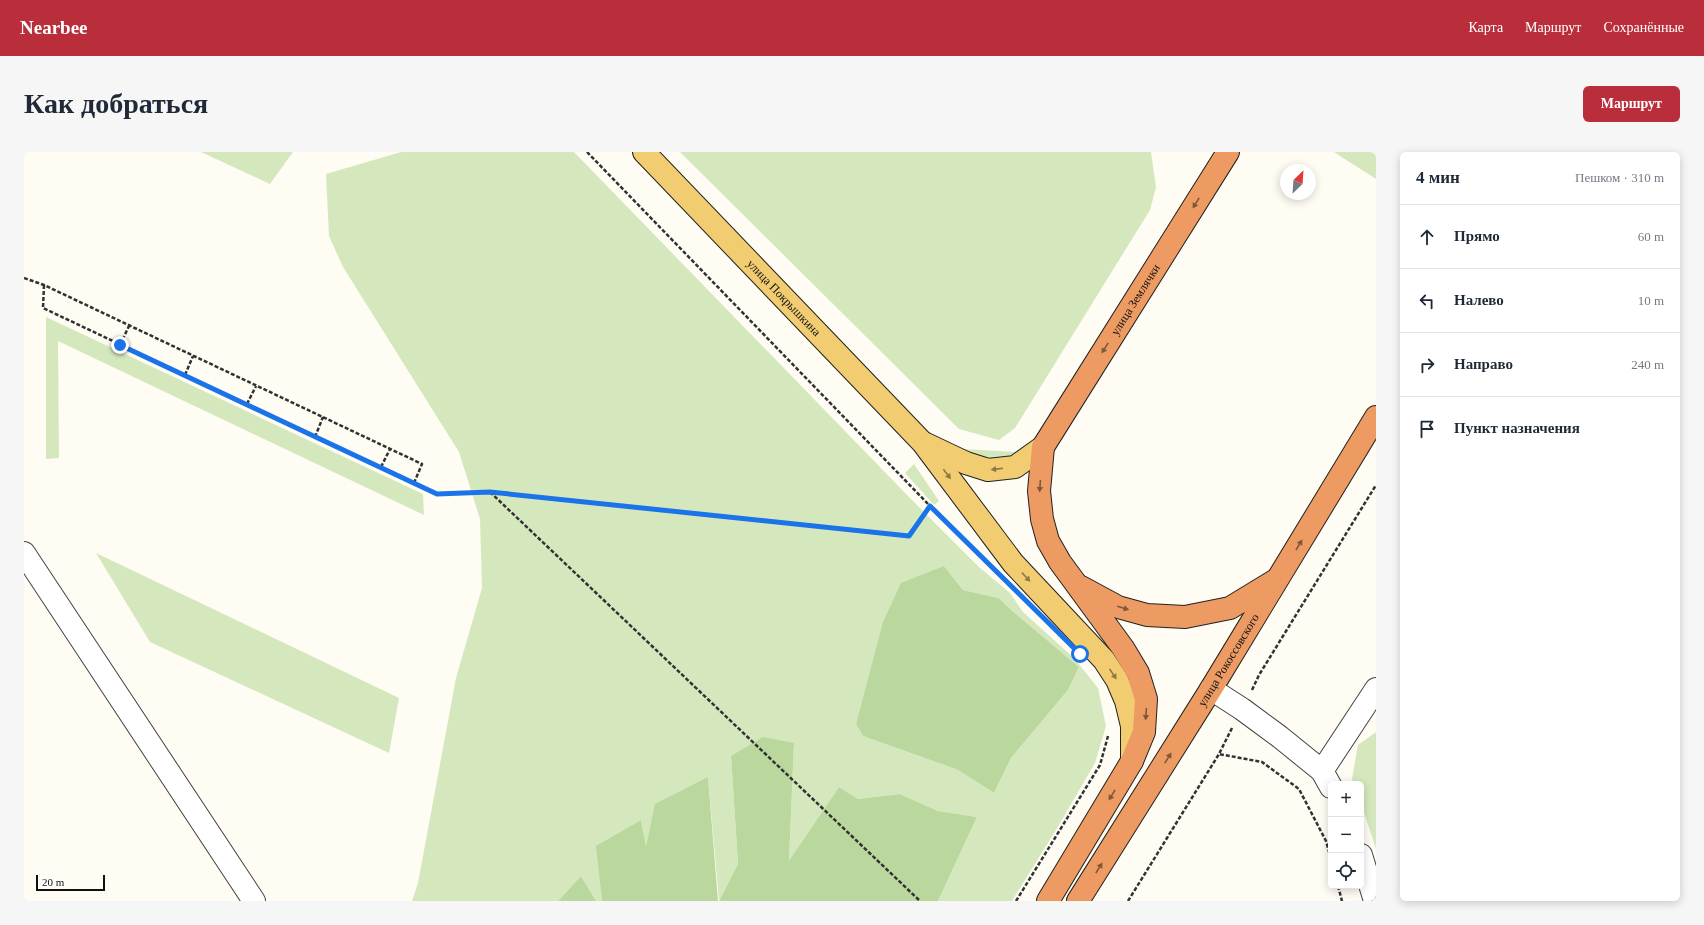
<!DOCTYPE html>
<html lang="ru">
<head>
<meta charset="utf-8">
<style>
  body { margin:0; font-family:"Times New Roman",serif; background:#f6f6f7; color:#1f2937 }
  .controls { position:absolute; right:12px; bottom:12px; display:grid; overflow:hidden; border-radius:6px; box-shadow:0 2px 10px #0003 }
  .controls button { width:36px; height:36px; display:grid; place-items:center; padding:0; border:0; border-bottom:1px solid #e0e1e3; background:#fff; color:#1f2937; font:20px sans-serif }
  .compass { position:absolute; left:1256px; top:12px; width:36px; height:36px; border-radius:50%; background:#fff; box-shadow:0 2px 10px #0003; rotate:25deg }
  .scale { position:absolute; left:12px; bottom:10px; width:69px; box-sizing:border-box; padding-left:4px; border:2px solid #101010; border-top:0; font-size:11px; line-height:14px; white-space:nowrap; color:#101010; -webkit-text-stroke:3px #fff; paint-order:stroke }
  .stop { position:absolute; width:12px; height:12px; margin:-9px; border:3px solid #1a73e8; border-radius:50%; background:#fff }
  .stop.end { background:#1a73e8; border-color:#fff; box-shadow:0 1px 4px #0008 }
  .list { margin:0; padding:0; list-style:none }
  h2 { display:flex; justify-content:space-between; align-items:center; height:52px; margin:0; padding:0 16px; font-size:17px }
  h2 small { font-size:13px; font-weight:400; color:#747a83 }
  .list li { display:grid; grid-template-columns:26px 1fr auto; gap:12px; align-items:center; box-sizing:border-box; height:64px; padding:0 16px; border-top:1px solid #e0e1e3 }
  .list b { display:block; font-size:15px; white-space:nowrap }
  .list em { font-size:13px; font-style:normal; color:#747a83 }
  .icon { flex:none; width:22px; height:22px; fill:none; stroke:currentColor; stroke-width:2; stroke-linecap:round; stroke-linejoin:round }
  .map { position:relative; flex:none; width:1352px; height:749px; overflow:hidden; border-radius:6px }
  header { display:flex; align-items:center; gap:24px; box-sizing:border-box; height:56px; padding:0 20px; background:#ba2e3b; color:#fff }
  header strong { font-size:19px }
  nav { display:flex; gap:22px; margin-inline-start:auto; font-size:14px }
  .intro { display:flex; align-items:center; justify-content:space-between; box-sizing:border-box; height:96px; padding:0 24px }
  h1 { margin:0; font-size:28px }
  .button { padding:10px 18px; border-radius:6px; background:#ba2e3b; color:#fff; font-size:14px; font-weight:700 }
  main { display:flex; gap:24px; padding:0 24px }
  aside { flex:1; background:#fff; border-radius:6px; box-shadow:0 2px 10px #0003 }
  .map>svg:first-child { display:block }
  .green { fill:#d5e8bd; fill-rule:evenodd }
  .forest { fill:#bad89d }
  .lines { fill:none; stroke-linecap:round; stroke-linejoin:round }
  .minor-casing { stroke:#434343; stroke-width:24 }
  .major-casing { stroke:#212121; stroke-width:24 }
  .highway-casing { stroke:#212121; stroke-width:24 }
  .path { stroke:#323232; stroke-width:2.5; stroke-dasharray:4 2; stroke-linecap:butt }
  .minor { stroke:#fff; stroke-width:22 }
  .major { stroke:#f1cc70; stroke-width:22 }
  .highway { stroke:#ed9b62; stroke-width:22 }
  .oneway { fill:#7e5639 }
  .oneway2 { fill:#8c7745 }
  .route { stroke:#1a73e8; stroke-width:5 }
  .labels { text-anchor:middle; stroke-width:4; stroke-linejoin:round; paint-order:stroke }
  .street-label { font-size:12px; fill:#101010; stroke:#fff }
</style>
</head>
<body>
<header>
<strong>Nearbee</strong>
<nav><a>Карта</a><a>Маршрут</a><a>Сохранённые</a></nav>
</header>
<div class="intro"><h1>Как добраться</h1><a class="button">Маршрут</a></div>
<main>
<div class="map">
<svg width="1352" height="749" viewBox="0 0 1352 749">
  <rect width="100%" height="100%" fill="#fefcf3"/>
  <!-- green -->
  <path class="green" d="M177 0H269L246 32Z
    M377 0H550L885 345 955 415 986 441 999 460 1050 506 1074 536 1082 574 1071 611 1032 678 988 749H914L953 665 914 659 876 642 834 647 815 635 765 710 770 591 707 604 714 712 695 749 684 625 622 697 617 668 573 694 578 749H572L557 724 534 749H388L394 731 432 526 458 436 456 367 435 300 319 115 305 84 302 22ZM920 414 939 438 975 446 986 457 1055 515 1044 538 987 606 970 641 934 618 839 584 832 572 842 536Z
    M656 0H1127L1132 35 1126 58 991 276 975 288 935 277Z
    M1310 0H1352V27Z
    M22 165 399 342 400 363 34 189 35 306 22 307Z
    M939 297 992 300 988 306 958 307Z
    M890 312 915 349 910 353 881 321Z
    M72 401 375 546 365 601 126 490Z
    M1352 580V697L1337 651V632H1330L1328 627 1334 593Z"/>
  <!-- forest -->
  <path class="forest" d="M920 414 939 438 975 446 986 457 1055 515 1044 538 987 606 970 641 934 618 839 584 832 572 859 470 877 431Z
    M739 585 770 591 765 709 815 635 834 647 876 642 914 659 953 665 914 749H695L714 712 707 604Z
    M684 625 694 749H578L572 694 617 668 622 695 631 652Z
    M557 724 572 749H534Z"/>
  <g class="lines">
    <!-- minor casing -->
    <g class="minor-casing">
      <path id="minor" d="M0 401 230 749
        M1187 537 1218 557 1256 585 1298 619 1307 635
        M1298 619 1352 537
        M1337 703 1351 749"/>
    </g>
    <!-- major casing -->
    <g class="major-casing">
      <g id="major">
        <path id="s1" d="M620 0 899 291 989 411 1080 508 1093 528 1102 549 1108 574V609"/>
        <path d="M902 292 942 311 964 318 991 315 1019 295"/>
      </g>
    </g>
    <!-- highway casing -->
    <g class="highway-casing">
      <g id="highway">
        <path d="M1057 435 1094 455 1123 463 1161 465 1206 456 1252 428"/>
        <path id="s2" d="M1024 749 1108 609 1120 580 1122 547 1114 521 1099 496 1036 410 1024 389 1018 367 1015 339 1019 295 1204 0"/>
        <path id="s3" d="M1054 749 1187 537 1352 265"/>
      </g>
    </g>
    <!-- path -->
    <path class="path" d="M563 0 906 354 944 391
      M0 126 20 133 398 312 390 331
      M20 133 19 156 413 342 466 340 885 384 906 354
      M96 193 105 174
      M161 223 169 204
      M223 252 232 234
      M291 285 299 265
      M357 315 366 297
      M466 340 896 749
      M1228 538 1235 523 1352 333
      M1208 576 1195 602 1238 610 1275 637 1302 689 1307 707
      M1314 734 1318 749
      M992 749 1076 613 1084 584
      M1104 749 1195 602"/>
    <!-- minor -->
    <use href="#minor" class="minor"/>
    <!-- major -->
    <use href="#major" class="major"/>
    <!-- highway -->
    <use href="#highway" class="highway"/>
  </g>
  <!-- one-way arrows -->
  <defs><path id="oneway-solid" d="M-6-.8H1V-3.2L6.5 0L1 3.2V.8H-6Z"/></defs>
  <g class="oneway">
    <use href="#oneway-solid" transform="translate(1172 51) rotate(122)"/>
    <use href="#oneway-solid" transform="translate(1081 196) rotate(122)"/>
    <use href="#oneway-solid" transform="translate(1016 334) rotate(94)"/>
    <use href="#oneway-solid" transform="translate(1275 393) rotate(-59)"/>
    <use href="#oneway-solid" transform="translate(1099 456) rotate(17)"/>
    <use href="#oneway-solid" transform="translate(1122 562) rotate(94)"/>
    <use href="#oneway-solid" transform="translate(1144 606) rotate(-58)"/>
    <use href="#oneway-solid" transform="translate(1088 643) rotate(121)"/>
    <use href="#oneway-solid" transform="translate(1075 716) rotate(-58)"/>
  </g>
  <g class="oneway2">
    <use href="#oneway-solid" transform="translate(973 317) rotate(173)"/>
    <use href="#oneway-solid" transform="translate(923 322) rotate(53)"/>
    <use href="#oneway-solid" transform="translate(1002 425) rotate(47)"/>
    <use href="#oneway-solid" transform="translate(1089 522) rotate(56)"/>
  </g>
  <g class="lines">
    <!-- route -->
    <path class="route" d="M96 193 413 342 466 340 885 384 906 354 1056 502"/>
  </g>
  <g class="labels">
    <!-- street labels -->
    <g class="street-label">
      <text dy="4" stroke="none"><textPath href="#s1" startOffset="202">улица Покрышкина</textPath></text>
      <text dy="4" stroke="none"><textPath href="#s2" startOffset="684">улица Землячки</textPath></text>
      <text dy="4" stroke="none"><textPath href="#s3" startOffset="284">улица Рокоссовского</textPath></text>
    </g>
  </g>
</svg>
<div class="controls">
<button>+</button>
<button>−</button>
<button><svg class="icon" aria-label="locate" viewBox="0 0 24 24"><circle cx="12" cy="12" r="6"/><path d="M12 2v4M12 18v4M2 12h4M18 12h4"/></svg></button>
</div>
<svg class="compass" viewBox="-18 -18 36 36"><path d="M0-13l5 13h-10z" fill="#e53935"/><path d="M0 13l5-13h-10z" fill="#747a83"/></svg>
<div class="scale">20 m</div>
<div class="stop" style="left:1056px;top:502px"></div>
<div class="stop end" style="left:96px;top:193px"></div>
</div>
<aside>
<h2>4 мин<small>Пешком · 310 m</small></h2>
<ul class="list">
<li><svg class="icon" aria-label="ahead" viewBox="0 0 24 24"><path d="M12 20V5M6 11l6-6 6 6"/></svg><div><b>Прямо</b></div><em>60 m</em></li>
<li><svg class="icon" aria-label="left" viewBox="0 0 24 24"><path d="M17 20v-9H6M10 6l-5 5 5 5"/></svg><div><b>Налево</b></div><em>10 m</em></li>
<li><svg class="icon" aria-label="right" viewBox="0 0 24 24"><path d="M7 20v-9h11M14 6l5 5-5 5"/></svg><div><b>Направо</b></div><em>240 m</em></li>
<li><svg class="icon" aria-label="arrive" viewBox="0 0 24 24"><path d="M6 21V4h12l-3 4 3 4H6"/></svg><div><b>Пункт назначения</b></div></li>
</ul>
</aside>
</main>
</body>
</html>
